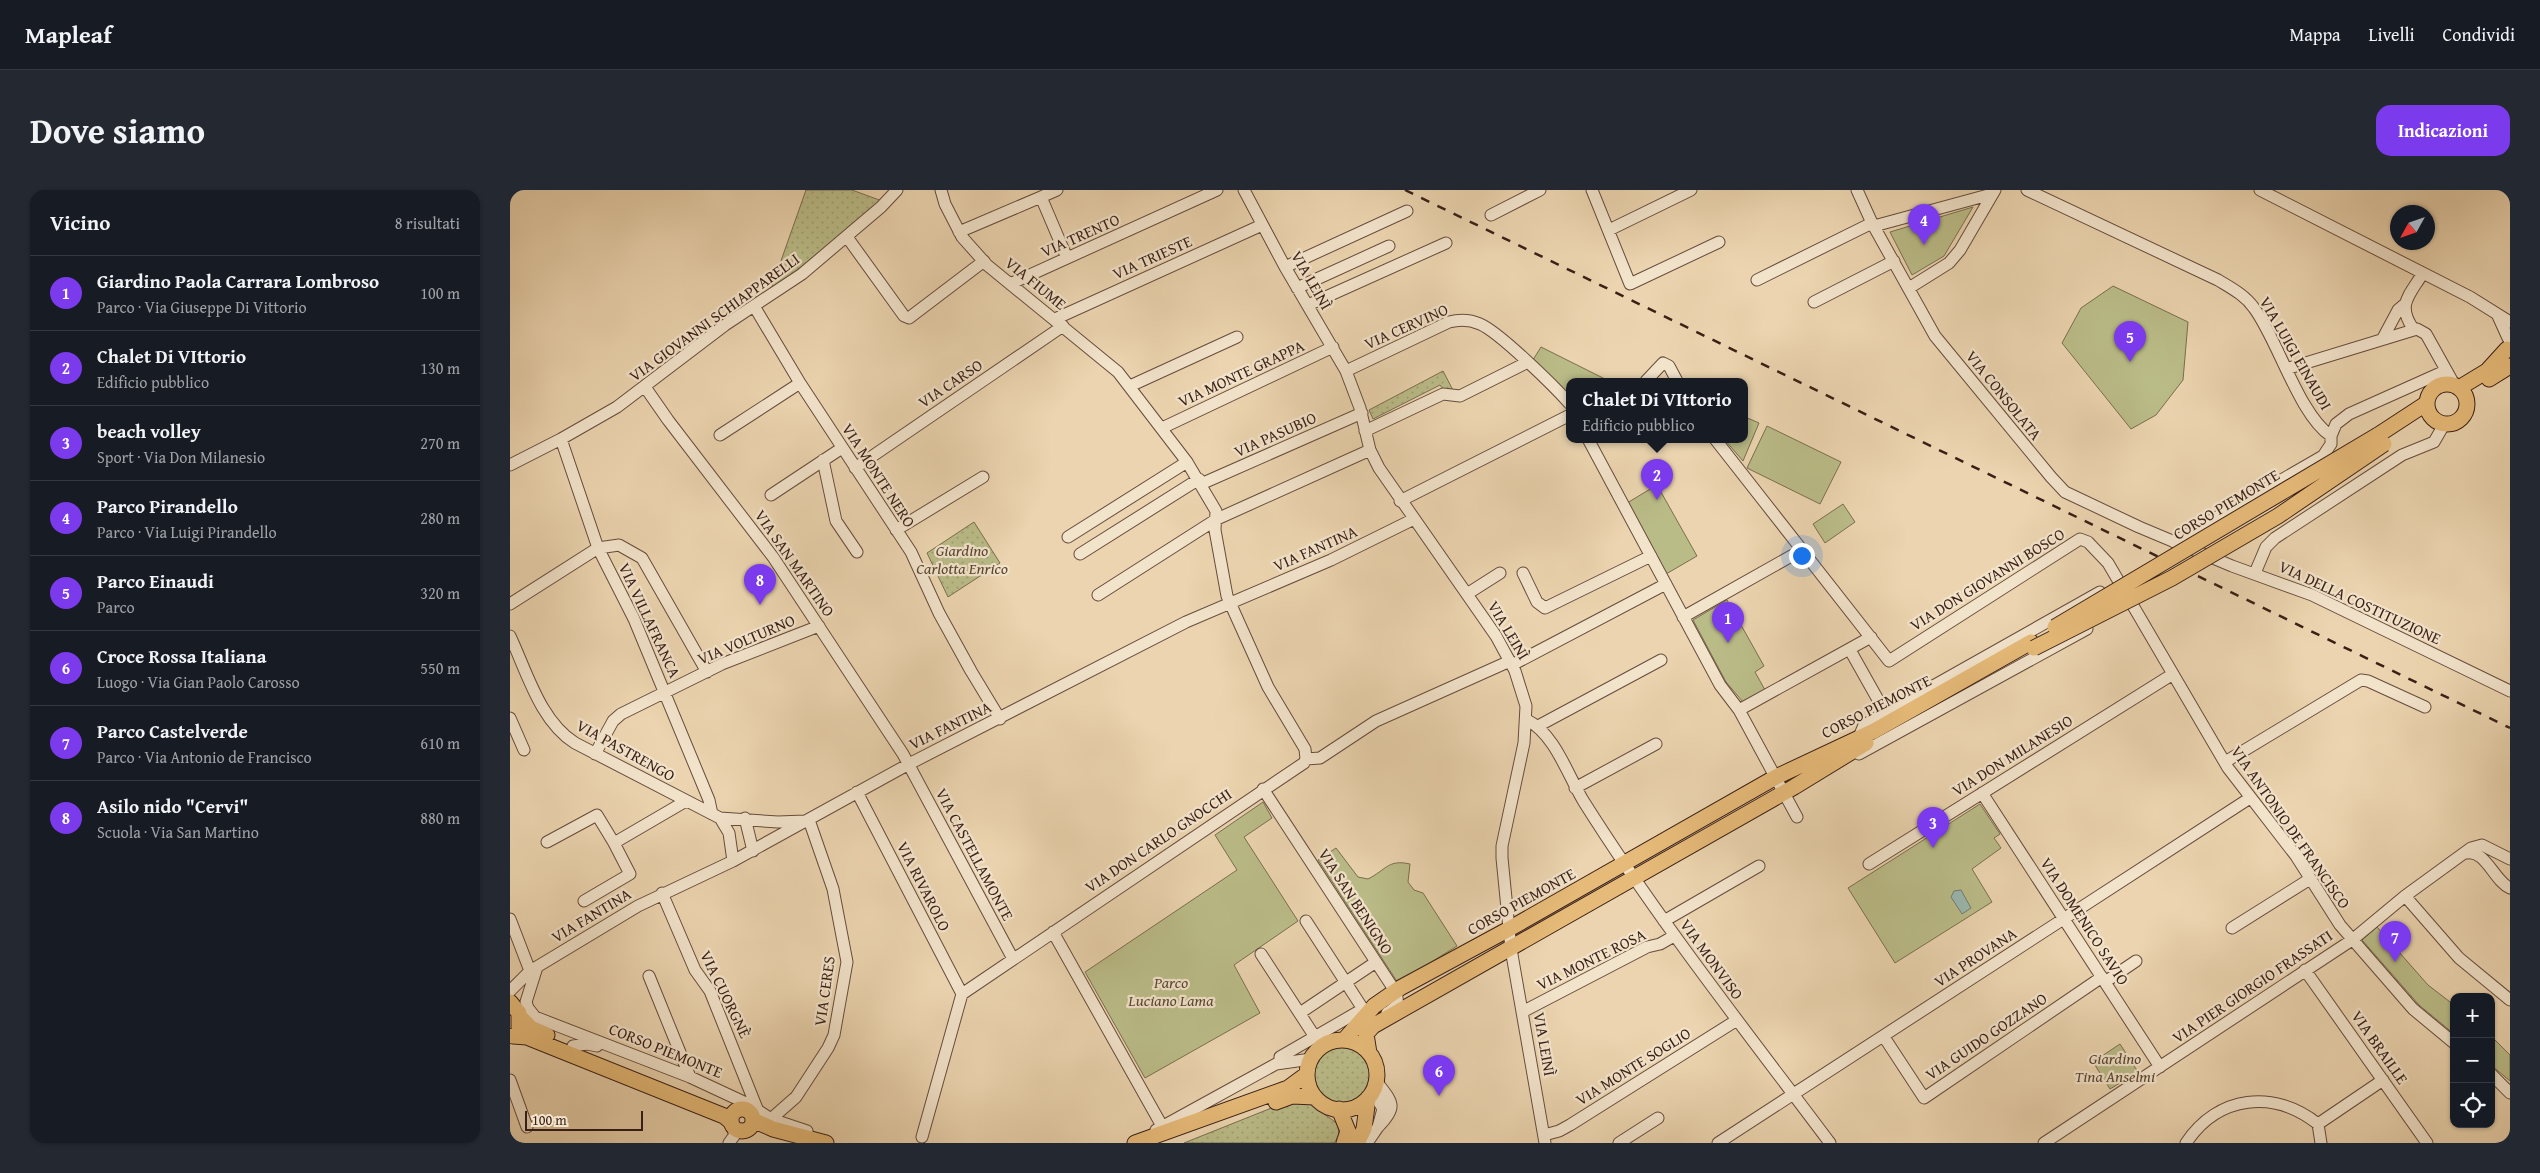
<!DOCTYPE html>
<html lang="it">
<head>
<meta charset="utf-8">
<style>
  body { margin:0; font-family:"Gentium Book Plus",serif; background:#242831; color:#f1f3f6 }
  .controls { position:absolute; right:15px; bottom:15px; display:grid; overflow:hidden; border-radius:10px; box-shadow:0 1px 4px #0004 }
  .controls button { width:45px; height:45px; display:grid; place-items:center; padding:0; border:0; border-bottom:1px solid #363941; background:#171b24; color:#f1f3f6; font:25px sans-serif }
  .compass { position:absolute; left:1880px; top:15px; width:45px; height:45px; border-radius:50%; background:#171b24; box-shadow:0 1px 4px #0004; rotate:230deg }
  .scale { position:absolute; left:15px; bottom:12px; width:118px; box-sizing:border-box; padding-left:5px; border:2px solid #3a1f16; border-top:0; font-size:14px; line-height:18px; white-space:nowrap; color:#3a1f16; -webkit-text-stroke:4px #f2e3cb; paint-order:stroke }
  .you { position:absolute; left:1291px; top:365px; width:18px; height:18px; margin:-12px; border:4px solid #fff; border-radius:50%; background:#1a73e8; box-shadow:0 0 0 8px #1a73e833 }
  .badge { display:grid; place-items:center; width:32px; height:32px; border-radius:50%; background:#7c3aed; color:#fff; font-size:16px; font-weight:700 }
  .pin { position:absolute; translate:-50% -41px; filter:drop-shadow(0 1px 2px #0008) }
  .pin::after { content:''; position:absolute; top:26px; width:18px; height:15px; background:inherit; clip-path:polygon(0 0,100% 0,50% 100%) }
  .popup { position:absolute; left:1056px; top:188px; width:182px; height:65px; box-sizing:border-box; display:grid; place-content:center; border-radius:10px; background:#171b24; filter:drop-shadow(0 1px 4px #0005); font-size:16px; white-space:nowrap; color:#9ea1a6 }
  .popup b { font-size:19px; color:#f1f3f6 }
  .popup::after { content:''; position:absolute; left:50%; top:100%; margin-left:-10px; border:10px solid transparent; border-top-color:#171b24 }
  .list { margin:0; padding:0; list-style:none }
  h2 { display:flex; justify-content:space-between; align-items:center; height:65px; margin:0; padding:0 20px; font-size:21px }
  h2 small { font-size:16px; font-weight:400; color:#9ea1a6 }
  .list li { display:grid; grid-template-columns:32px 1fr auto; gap:15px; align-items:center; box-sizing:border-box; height:75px; padding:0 20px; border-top:1px solid #363941 }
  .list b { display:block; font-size:19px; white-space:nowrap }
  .list p { margin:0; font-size:16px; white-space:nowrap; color:#9ea1a6 }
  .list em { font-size:16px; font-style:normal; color:#9ea1a6 }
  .icon { flex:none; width:28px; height:28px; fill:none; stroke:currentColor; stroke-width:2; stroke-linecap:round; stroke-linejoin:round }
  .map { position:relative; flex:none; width:2000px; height:953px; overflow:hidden; border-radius:15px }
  header { display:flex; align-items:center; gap:30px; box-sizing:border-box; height:70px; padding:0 25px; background:#171b24; border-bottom:1px solid #363941 }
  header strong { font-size:24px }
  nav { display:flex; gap:28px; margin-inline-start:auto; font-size:18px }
  .intro { display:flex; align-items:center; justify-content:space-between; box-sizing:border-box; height:120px; padding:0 30px }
  h1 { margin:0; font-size:35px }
  .button { padding:12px 22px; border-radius:15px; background:#7c3aed; color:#fff; font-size:18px; font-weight:700 }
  main { display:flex; gap:30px; padding:0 30px }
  aside { flex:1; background:#171b24; border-radius:15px; box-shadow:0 1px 4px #0004 }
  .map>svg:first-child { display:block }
  .grass { fill:url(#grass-dots); stroke:#7a6e4f }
  .park { fill:#babc88; stroke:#7a6e4f }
  .water { fill:#98b8af; stroke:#727b72 }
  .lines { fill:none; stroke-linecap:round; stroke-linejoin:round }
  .minor-casing { stroke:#664c3c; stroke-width:13 }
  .major-casing { stroke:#3a1f16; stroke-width:17 }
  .minor { stroke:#f2e3cb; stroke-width:11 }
  .major { stroke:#e6ba78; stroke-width:15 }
  .rail { stroke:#3a1f16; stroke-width:2.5; stroke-dasharray:9 9; stroke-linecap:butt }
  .major-bridge-casing { stroke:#3a1f16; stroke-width:17; stroke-linecap:butt }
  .major-bridge { stroke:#e6ba78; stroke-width:15 }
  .labels { text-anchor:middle; stroke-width:4.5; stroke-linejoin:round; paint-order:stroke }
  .street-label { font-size:16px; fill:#3a1f16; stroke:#f2e3cb }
  .park-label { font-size:16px; font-style:italic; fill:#5a4632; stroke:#f2e3cb }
</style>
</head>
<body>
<header>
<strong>Mapleaf</strong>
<nav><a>Mappa</a><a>Livelli</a><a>Condividi</a></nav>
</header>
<div class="intro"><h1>Dove siamo</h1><a class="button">Indicazioni</a></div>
<main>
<aside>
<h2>Vicino<small>8 risultati</small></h2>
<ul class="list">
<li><span class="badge">1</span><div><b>Giardino Paola Carrara Lombroso</b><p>Parco · Via Giuseppe Di Vittorio</p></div><em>100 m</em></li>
<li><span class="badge">2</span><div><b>Chalet Di VIttorio</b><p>Edificio pubblico</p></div><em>130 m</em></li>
<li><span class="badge">3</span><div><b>beach volley</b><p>Sport · Via Don Milanesio</p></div><em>270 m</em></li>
<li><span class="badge">4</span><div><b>Parco Pirandello</b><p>Parco · Via Luigi Pirandello</p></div><em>280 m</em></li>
<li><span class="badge">5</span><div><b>Parco Einaudi</b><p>Parco</p></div><em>320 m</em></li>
<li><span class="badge">6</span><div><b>Croce Rossa Italiana</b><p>Luogo · Via Gian Paolo Carosso</p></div><em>550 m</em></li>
<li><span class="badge">7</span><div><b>Parco Castelverde</b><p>Parco · Via Antonio de Francisco</p></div><em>610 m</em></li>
<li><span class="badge">8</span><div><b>Asilo nido &quot;Cervi&quot;</b><p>Scuola · Via San Martino</p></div><em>880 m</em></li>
</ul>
</aside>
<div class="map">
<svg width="2000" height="953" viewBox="0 0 2000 953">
  <defs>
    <pattern id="grass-dots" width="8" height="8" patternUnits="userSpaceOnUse" patternTransform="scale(1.25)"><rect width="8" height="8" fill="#babc88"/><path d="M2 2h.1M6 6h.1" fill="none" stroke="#a1a175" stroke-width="1.8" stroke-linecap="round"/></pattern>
  </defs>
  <rect width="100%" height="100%" fill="#ebd4af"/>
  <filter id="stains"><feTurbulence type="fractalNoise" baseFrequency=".004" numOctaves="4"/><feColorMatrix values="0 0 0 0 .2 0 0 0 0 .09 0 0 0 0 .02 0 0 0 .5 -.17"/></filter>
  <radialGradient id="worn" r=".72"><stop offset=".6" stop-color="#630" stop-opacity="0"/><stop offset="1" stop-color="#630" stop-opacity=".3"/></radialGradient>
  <!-- grass -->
  <path class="grass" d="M296 0H342L372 11 260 102Z
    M933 181 945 204 934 200 930 195 863 229 859 220Z
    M464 332 490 373 438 407 417 363Z
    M804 885a28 28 0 1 1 56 0a28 28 0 1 1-56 0Z
    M784 909 795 910 828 934 829 946 824 953H674Z"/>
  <!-- park -->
  <path class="park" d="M1463 17 1434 66 1402 85 1380 42Z
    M1603 96 1678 132 1673 190 1646 225 1621 239 1552 153 1571 118Z
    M1031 157 1099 191H1060L1059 208 1021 173Z
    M1235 227 1249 233 1233 271 1214 249H1234Z
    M1257 236 1331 272 1310 314 1237 278Z
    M1147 295 1187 366 1156 384 1117 313Z
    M1333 314 1345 332 1315 353 1303 334Z
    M1217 410 1254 476 1245 482 1255 500 1233 512 1216 492 1183 430Z
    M753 612 762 628 734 647 788 731 724 775 750 823 635 888 575 782 727 680 705 645Z
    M1470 614 1490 644 1484 648 1491 658 1462 679 1482 712 1385 773 1338 698Z
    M826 658 848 687 858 689C876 680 878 669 900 674L898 692 904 700 913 703 947 756 888 793 808 670Z
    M1867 737 1918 795 1944 815V844L1909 815 1852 750Z
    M1981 846 2000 865V891L1981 875Z
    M1610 854 1628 882 1600 899 1583 872Z"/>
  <!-- water -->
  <path class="water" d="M1451 700 1461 718 1452 724 1441 707 1444 701Z"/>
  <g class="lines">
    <!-- minor casing -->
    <g class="minor-casing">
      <path id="minor" d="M431 0 435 14 452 47 477 75 608 182 677 272 706 321 705 340 717 406 758 497 795 559 796 569
        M547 0 531 7 557 68
        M734 0 775 77 836 181 850 218 860 260 869 278 986 446 1005 481 1016 516 1014 553 992 656V668L1001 759 1035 953
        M1082 0 1120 94 1209 52
        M1347 0 1362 33 1425 146 1541 287 1555 302 1629 337 1722 376 1802 405 2000 501
        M1517 0 1708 90C1721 98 1735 105 1744 118 1768 150 1789 225 1821 246V254L1813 266 1664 352
        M1750 0 1960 107 2000 132
        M981 25 1030 0
        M1364 36 1482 4
        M1099 40 1181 0
        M449 42 531 7
        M337 47 394 126 399 128 474 71
        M775 77 897 21
        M1247 90 1362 33
        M500 94 707 0
        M787 98 879 56
        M1399 98 1439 73 1450 60 1485 0
        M1304 112 1384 71
        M798 115 936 53
        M244 116 290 193 401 362 429 423 461 481 490 529
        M1988 126 1998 148
        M545 129 752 35
        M1904 140C1886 115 1899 106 1913 83
        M1873 148 1888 120 1895 114
        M1776 179 1907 139 1916 144 1945 196
        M836 181 939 132C950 129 959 129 970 134 989 142 1044 196 1060 214
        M1136 191 1153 173 1159 176 1167 191
        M620 196 727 147
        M135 197 158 230 263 367 393 564 503 769
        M652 238 823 157
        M855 241 933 204 950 206 1016 173
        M210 245 290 193
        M1821 246 1826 234 1839 224 1935 181
        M51 249 88 358 124 429 199 610 202 624
        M1078 249 1210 495 1229 520 1287 627
        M1205 249 1379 471 1570 349 1578 352 1598 373 1718 578 1786 666 1830 735 1903 819 1944 853
        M313 270 326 331 347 362
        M0 275 51 249 107 217 215 135 292 84 371 17 387 0
        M345 278 553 136
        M691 294 852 223
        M261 305 332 258
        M890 311 1060 225
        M386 340 473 287
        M558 347 677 272
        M570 364 689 289
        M1013 383 1027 412 1035 418 1141 366
        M1745 383 1756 357 1765 348 1892 265 1924 252 1935 233
        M957 404 990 383
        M588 405 707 329 860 260
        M0 414 88 358 109 355 132 368 197 482
        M1173 427 1292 360
        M0 446C17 482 30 531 65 553L210 628 219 643 223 671
        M1340 460 1376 524
        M1002 475 1156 394
        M1229 520 1361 447
        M0 528 14 560
        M1017 530C1045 544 1058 586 1074 612 1149 731 1236 841 1320 953
        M1028 536 1151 470
        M1349 547 1354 535 1590 402
        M85 564 103 531 111 524 212 474 309 436
        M1349 564 1577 439
        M1715 572 1851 490 1858 491 1915 517
        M1065 598 1146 554
        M753 599 885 801C890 812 887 817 877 823
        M347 602 452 804
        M1472 603 1650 877
        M210 628 268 632 295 631
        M235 628 243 661
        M37 652 87 625 104 653 176 611
        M1957 663C1976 660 1984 691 2000 698
        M1359 674 1663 484
        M152 703 185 780 200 801 248 921
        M1895 706 1949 768 2000 810
        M74 711 120 684 104 653
        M0 729 20 781
        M1154 731 1249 676
        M1722 738 1800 689
        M543 742 652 936
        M751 764 805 847
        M27 777 16 812 18 818 25 827 180 887 238 914 261 929 297 941
        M1795 780 1917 953
        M139 786 180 887
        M1595 792 1626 771
        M0 801 20 781 128 716 223 671 399 574 676 432 821 370 904 329
        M1012 822 1137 757 1150 754 1164 746
        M790 823 866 772
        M1374 847 1414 908 1592 787
        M63 856 77 854 87 856
        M770 873V867L853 819 796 731
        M1981 884 2000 903
        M0 890 17 937
        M860 905 867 909 873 919 868 937C889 916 882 912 866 891
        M261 929 286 907 318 858 324 845 337 772 323 699 299 630
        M1808 934 1873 890
        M646 940 766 874 801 869
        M1034 945 1049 941 1060 935 1227 830
        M412 947 452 804 794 573 796 569 810 568 866 531 1000 471
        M219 953 224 946V938
        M857 953 868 937
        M1109 953 1148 928
        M1208 953 1740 608
        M1534 953 1842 750 1895 706 1961 658 1972 655 2000 669
        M1676 953C1708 905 1764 899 1808 934L1811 953"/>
    </g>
    <!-- major casing -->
    <g class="major-casing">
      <path id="major" d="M1979 189 2000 176
        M1917 214a20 20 0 1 1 40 0a20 20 0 1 1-40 0Z
        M1949 198 1977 181 1997 159
        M1868 245 1917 213
        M0 812 9 823V837
        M11 828 21 838 37 845
        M3 846 17 847 214 926 220 931
        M834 850 864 816 890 798 999 739 1266 587 1364 541 1521 452
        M797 885a35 35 0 1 1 70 0a35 35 0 1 1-70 0Z
        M859 863 856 844 863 836 1284 597 1356 553
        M766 912 782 906 805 907
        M221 930a11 11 0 1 1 22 0a11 11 0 1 1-22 0Z
        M829 919 838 941 834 953
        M243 930 263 939 316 953
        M625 953 778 898 797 884
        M847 953 854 939 858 908"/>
    </g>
    <!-- minor -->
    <use href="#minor" class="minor"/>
    <!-- major -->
    <use href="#major" class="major"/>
    <!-- rail -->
    <path class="rail" d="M895 0 2000 538"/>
    <!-- major-bridge casing -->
    <g class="major-bridge-casing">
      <path id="major-bridge" d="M1545 437 1868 245
        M1524 458 1662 388 1768 326 1874 254"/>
    </g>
    <!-- major-bridge -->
    <use href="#major-bridge" class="major-bridge"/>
  </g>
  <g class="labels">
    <!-- street labels -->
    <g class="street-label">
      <text transform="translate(570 45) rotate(-24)" y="6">VIA TRENTO</text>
      <text transform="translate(642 67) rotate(-24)" y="6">VIA TRIESTE</text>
      <text transform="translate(802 90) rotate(60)" y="6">VIA LEINÌ</text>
      <text transform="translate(526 93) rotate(39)" y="6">VIA FIUME</text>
      <text transform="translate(204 127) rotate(-36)" y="6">VIA GIOVANNI SCHIAPPARELLI</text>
      <text transform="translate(896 136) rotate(-24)" y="6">VIA CERVINO</text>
      <text transform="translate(1786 163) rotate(60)" y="6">VIA LUIGI EINAUDI</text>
      <text transform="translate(731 183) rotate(-25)" y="6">VIA MONTE GRAPPA</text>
      <text transform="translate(440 193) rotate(-34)" y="6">VIA CARSO</text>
      <text transform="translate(1494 205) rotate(51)" y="6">VIA CONSOLATA</text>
      <text transform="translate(765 244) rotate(-24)" y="6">VIA PASUBIO</text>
      <text transform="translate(369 285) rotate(57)" y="6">VIA MONTE NERO</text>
      <text transform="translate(1716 314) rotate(-31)" y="6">CORSO PIEMONTE</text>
      <text transform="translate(805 358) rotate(-24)" y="6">VIA FANTINA</text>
      <text transform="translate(285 373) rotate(55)" y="6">VIA SAN MARTINO</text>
      <text transform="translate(1477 389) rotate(-32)" y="6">VIA DON GIOVANNI BOSCO</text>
      <text transform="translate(1850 412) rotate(25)" y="6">VIA DELLA COSTITUZIONE</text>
      <text transform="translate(140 430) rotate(65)" y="6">VIA VILLAFRANCA</text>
      <text transform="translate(999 440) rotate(59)" y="6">VIA LEINÌ</text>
      <text transform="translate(236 449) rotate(-23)" y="6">VIA VOLTURNO</text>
      <text transform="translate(1366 516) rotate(-27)" y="6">CORSO PIEMONTE</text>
      <text transform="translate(440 535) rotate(-26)" y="6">VIA FANTINA</text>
      <text transform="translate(116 560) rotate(29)" y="6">VIA PASTRENGO</text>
      <text transform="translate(1502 565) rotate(-32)" y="6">VIA DON MILANESIO</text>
      <text transform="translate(1781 637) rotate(55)" y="6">VIA ANTONIO DE FRANCISCO</text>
      <text transform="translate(648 650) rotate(-34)" y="6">VIA DON CARLO GNOCCHI</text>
      <text transform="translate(465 664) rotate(62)" y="6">VIA CASTELLAMONTE</text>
      <text transform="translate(414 696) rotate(63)" y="6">VIA RIVAROLO</text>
      <text transform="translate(846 711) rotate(57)" y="6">VIA SAN BENIGNO</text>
      <text transform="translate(1011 711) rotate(-29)" y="6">CORSO PIEMONTE</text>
      <text transform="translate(81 725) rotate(-31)" y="6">VIA FANTINA</text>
      <text transform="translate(1575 731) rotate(57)" y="6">VIA DOMENICO SAVIO</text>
      <text transform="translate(1465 767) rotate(-33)" y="6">VIA PROVANA</text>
      <text transform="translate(1081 769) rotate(-26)" y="6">VIA MONTE ROSA</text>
      <text transform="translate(1202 769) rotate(54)" y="6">VIA MONVISO</text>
      <text transform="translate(1742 796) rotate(-34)" y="6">VIA PIER GIORGIO FRASSATI</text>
      <text transform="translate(314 801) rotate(-82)" y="6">VIA CERES</text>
      <text transform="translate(216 804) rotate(64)" y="6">VIA CUORGNÈ</text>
      <text transform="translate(1476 846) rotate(-34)" y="6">VIA GUIDO GOZZANO</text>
      <text transform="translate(1035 854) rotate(80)" y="6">VIA LEINÌ</text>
      <text transform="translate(1870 857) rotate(55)" y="6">VIA BRAILLE</text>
      <text transform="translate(156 860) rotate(22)" y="6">CORSO PIEMONTE</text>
      <text transform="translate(1123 876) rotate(-32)" y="6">VIA MONTE SOGLIO</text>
    </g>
    <!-- park labels -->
    <g class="park-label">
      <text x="452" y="366">Giardino<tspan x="452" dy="18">Carlotta Enrico</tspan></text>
      <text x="661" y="798">Parco<tspan x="661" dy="18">Luciano Lama</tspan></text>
      <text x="1605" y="874">Giardino<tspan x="1605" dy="18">Tina Anselmi</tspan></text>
    </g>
  </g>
  <rect width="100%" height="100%" filter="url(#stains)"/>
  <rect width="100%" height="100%" fill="url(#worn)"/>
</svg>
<div class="controls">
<button>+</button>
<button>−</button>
<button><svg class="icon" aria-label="locate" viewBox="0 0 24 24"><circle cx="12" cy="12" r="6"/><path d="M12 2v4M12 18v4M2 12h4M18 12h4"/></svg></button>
</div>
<svg class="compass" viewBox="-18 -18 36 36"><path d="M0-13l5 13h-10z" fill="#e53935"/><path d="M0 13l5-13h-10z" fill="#9ea1a6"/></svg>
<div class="scale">100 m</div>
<div class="you"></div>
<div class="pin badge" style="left:1218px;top:453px">1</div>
<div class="pin badge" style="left:1147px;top:310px">2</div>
<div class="popup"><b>Chalet Di VIttorio</b>Edificio pubblico</div>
<div class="pin badge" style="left:1423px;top:658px">3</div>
<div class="pin badge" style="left:1414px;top:55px">4</div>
<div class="pin badge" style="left:1620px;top:172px">5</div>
<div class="pin badge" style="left:929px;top:906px">6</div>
<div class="pin badge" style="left:1885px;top:772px">7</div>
<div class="pin badge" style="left:250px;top:415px">8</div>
</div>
</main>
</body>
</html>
